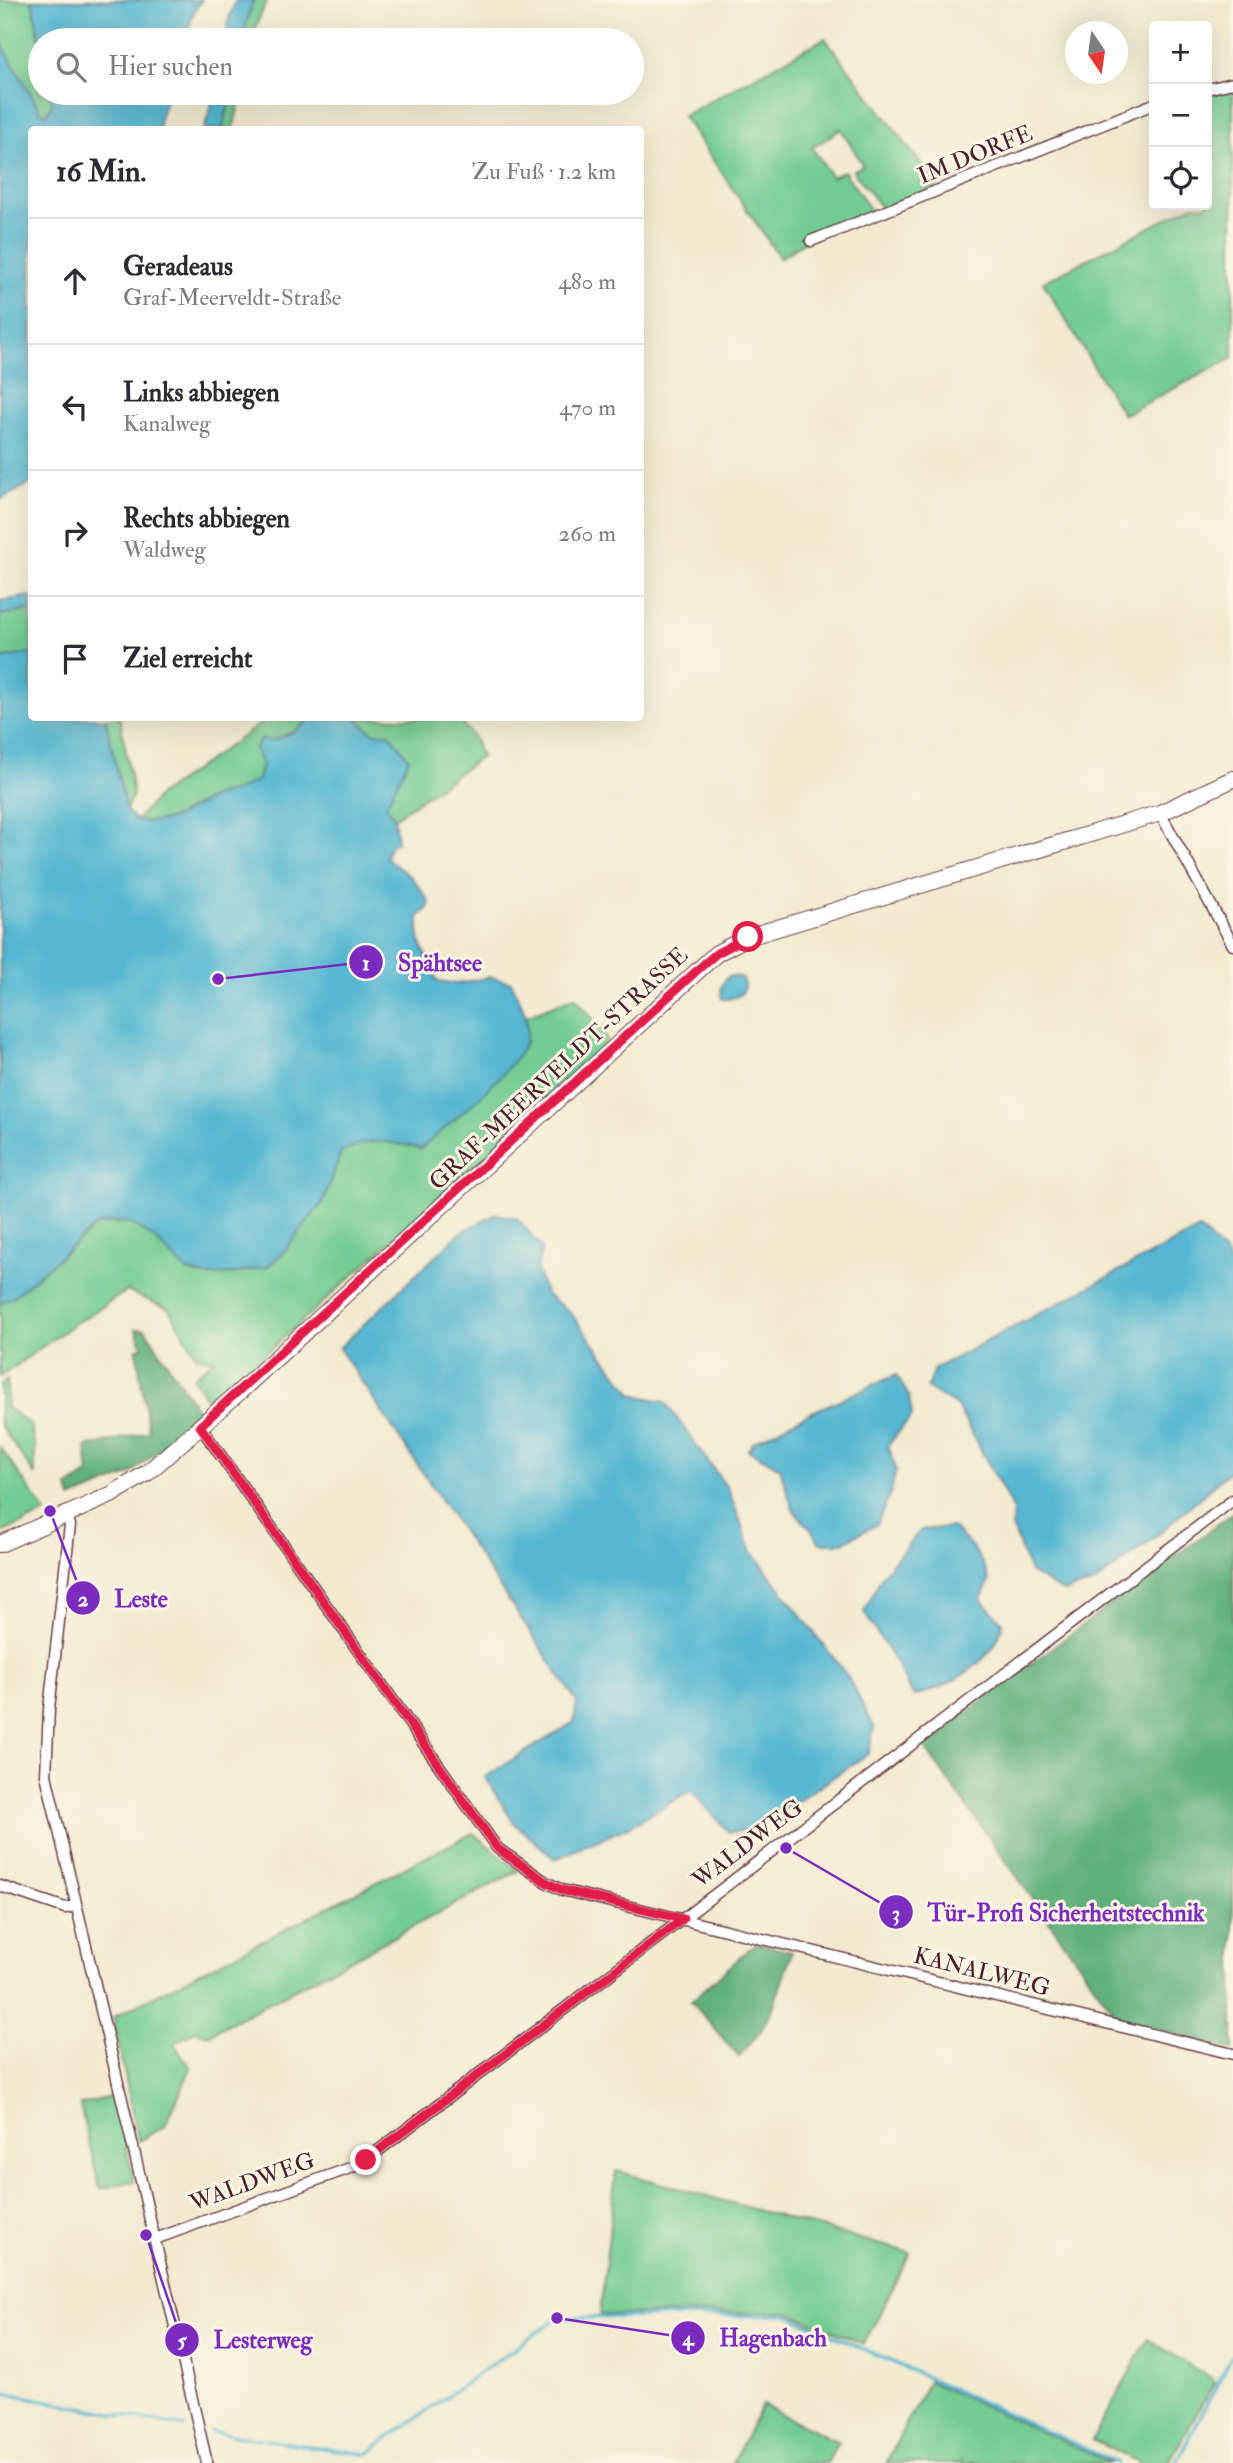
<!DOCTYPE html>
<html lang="de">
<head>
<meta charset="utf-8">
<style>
  body { margin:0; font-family:"IM FELL Double Pica",serif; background:#f7f7f7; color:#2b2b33 }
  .controls { position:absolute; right:21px; top:21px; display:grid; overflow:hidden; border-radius:7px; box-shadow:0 7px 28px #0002 }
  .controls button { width:63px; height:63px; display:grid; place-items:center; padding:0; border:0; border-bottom:2px solid #e1e1e2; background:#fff; color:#2b2b33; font:35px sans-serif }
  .compass { position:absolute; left:1065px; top:21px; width:63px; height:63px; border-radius:50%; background:#fff; box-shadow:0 7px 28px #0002; rotate:167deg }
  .stop { position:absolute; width:21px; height:21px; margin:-16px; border:5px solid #e11d48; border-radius:50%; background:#fff }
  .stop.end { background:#e11d48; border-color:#fff; box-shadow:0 2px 7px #0008 }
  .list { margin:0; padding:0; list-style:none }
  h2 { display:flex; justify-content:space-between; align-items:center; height:91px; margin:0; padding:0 28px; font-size:30px }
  h2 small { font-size:23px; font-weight:400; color:#7c7c81 }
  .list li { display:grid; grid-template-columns:46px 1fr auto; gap:21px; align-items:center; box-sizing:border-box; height:126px; padding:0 28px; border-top:2px solid #e1e1e2 }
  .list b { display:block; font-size:26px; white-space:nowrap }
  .list p { margin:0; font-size:23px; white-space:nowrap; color:#7c7c81 }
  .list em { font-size:23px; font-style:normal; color:#7c7c81 }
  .icon { flex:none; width:38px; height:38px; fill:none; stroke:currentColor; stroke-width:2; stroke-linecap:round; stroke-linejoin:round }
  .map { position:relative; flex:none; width:1233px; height:2463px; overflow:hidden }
  .search { position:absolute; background:#fff; box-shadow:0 7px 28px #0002; left:28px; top:28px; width:616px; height:77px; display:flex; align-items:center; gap:18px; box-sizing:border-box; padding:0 24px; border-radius:38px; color:#7c7c81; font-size:26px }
  .panel { position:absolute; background:#fff; box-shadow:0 7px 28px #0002; left:28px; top:126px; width:616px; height:595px; border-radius:7px }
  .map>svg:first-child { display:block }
  .green { fill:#73cc93; stroke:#5e765f; stroke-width:2 }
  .forest { fill:#5eb07d; stroke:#546854; stroke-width:2 }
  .water { fill:#54b7d2; stroke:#4f6b7e; stroke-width:2 }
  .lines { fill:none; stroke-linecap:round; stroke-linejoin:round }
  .stream { stroke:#54b7d2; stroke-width:3.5 }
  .street-casing { stroke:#633d44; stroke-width:13 }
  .secondary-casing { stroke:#633d44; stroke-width:18 }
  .street { stroke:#fff; stroke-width:10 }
  .secondary { stroke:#fff; stroke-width:16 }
  .route { stroke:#e11d48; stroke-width:9 }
  .labels { text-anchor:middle; stroke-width:6; stroke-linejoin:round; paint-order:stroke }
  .street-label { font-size:23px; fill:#4a1f2b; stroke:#fcf5e5 }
  .leader { fill:none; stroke:#7b2cbf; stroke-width:2.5 }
  .callout-dot { fill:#7b2cbf; stroke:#fcf5e5; stroke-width:2.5 }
  .mark-label { font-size:21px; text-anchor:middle; font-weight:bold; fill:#fff }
  .callout-label { font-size:24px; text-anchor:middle; font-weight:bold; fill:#7b2cbf; stroke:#fcf5e5; stroke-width:6; stroke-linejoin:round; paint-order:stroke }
</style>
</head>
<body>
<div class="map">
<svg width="1233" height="2463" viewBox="0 0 1233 2463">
  <rect width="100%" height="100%" fill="#fcf5e5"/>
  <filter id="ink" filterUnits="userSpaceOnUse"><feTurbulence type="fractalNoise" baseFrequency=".0143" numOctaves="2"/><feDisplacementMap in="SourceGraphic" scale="14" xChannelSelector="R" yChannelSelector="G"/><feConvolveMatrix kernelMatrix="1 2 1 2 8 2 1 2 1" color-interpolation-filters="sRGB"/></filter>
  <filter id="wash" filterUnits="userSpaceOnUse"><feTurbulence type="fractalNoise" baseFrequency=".00686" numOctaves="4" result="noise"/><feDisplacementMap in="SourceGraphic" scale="28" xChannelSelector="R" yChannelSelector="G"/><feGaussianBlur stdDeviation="1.57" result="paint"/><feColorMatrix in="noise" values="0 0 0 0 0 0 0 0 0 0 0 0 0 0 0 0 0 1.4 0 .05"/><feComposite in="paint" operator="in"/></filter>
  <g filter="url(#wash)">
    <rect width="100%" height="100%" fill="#f3ead0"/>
    <!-- green -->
    <path class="green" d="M0 0H32L40 40V93H50L52 104 47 114 41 112 3 47 0 29Z
      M253 0H267L250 40H242Z
      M825 38 938 186 882 209 853 171 863 165 841 129 812 148 832 177 844 171 872 212 808 239 780 258 683 116Z
      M1233 87V358L1123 415 1043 282 1193 205H1207V93Z
      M232 93H242L233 129 222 130Z
      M31 610V653L0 659V615Z
      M105 718H120L133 794 126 810Z
      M269 718H312L293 732 255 749 262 764 258 780 236 791 213 797 176 817 156 822 136 821C143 811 151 805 158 796Z
      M356 718H457L475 739 481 757 394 818 386 806 373 733Z
      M575 997 606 1035 607 1042 603 1050 210 1404 193 1378 214 1359 197 1357 169 1309 127 1291 71 1326 0 1377V1303L13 1297 97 1225 112 1222 130 1223 155 1239 187 1271 205 1276 233 1274 266 1267 323 1202 341 1152C372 1136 389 1141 421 1149L526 1041V1016Z
      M7 1380V1408L30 1424 35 1447V1475L0 1425V1385Z
      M0 1447 46 1513 1 1533 0 1532Z
      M473 1833 518 1871 208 2035 196 2031 174 2044 191 2068 165 2126 138 2141 113 2017Z
      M114 2096 134 2181 100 2189 80 2105Z
      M616 2171H617L910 2253 864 2344 788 2312 600 2315Z
      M1148 2339 1215 2381 1168 2463H1140L1092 2440Z
      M928 2381 1111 2463H962V2460L960 2463H886Z
      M762 2405 838 2442 827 2463H733Z"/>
    <!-- forest -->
    <path class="forest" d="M136 1329H145L198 1411 162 1447 129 1475 71 1499 68 1487 89 1473 86 1447 149 1432 136 1349 142 1347Z
      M1233 1513V2050L1118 2018 923 1745Z
      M756 1943 792 1952 773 2008 760 2032 739 2057 691 2001Z"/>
    <!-- water -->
    <path class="water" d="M32 0H202L194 11 185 40H40Z
      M236 0H253L242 40H226L229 18Z
      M0 29 3 47 41 112 47 114 52 104 50 93H168L159 122 160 129 32 130 31 483 0 500Z
      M215 93H232L222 129H204Z
      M31 596V610L0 615V601Z
      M31 653 32 718H105L126 810 136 821 156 822 176 817 213 797 236 791 258 780 262 764 255 749 260 740H273L293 732 312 718H356L373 733H389L409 759 386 805 394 818 397 842 390 846 386 858 412 878 429 901 428 908 419 916V939L437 981 456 984 490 977 511 982C520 1001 530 1018 526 1039 521 1066 444 1128 421 1149 389 1141 372 1136 341 1152L323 1202 282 1254 267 1267 233 1274 206 1276 187 1271 155 1239 130 1223 112 1222 97 1225 13 1297 0 1303V659Z
      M729 976 741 977C750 993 738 999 722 999 720 989 721 983 729 976Z
      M496 1214 517 1218 542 1248 537 1268 545 1294 569 1311 632 1394 665 1402 728 1489 751 1550 848 1677 874 1727 868 1754 754 1830 729 1832 691 1791 628 1827 555 1859 514 1823 485 1777 574 1722 577 1702 339 1348 461 1232Z
      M1199 1229 1227 1255 1233 1268V1468L1154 1538 1095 1583 1063 1592 1030 1572 1012 1526 1013 1509 957 1406 927 1388 934 1369Z
      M896 1375 909 1396 912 1416 888 1445 896 1470 890 1496 876 1525 841 1543H820L810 1528 793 1510 780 1468 748 1450 754 1442 812 1412Z
      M951 1527C971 1543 980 1555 989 1580L981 1600 1003 1622C998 1660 947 1689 913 1696L897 1665 864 1612 883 1574 921 1530Z"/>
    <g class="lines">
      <!-- stream -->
      <path class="stream" d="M0 2392 185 2427
        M211 2432 366 2454 557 2318 788 2315 1117 2463
        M1176 2463 1233 2354"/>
    </g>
  </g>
  <g filter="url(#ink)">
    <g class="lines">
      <!-- street casing -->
      <g class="street-casing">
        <path id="street" d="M1207 89 1233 83
          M811 241 1154 104
          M1160 813 1233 945
          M200 1426 497 1848 546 1882 562 1890 1233 2054
          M66 1515 70 1525 49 1709 46 1775 207 2463
          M0 1886 65 1908 76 1906
          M155 2239 350 2168 366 2160 1233 1500"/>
      </g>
      <!-- secondary casing -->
      <g class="secondary-casing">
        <path id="secondary" d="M0 1544 111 1495 147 1473 237 1394 717 953 748 937 1160 813 1233 779"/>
      </g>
      <!-- street -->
      <use href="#street" class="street"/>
      <!-- secondary -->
      <use href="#secondary" class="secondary"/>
    </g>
  </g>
  <g class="lines" filter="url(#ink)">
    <!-- route -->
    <path class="route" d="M366 2160 683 1919 562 1890 546 1882 497 1848 200 1426 704 964 717 953 748 937"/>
  </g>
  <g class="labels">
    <!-- street labels -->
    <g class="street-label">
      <text transform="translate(975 154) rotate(-22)" y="8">IM DORFE</text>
      <text transform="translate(558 1068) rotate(-43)" y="8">GRAF-MEERVELDT-STRASSE</text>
      <text transform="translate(747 1843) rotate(-37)" y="8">WALDWEG</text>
      <text transform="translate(982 1971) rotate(14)" y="8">KANALWEG</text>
      <text transform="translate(252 2181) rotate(-20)" y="8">WALDWEG</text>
    </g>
  </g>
  <!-- callouts -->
  <path class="leader" d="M218 979L366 962M50 1511L83 1598M786 1848L896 1912M557 2318L688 2338M146 2235L182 2340"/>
  <g class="callout-dot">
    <circle cx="218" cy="979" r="7"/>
    <circle cx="50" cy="1511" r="7"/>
    <circle cx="786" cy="1848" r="7"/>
    <circle cx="557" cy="2318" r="7"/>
    <circle cx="146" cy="2235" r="7"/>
    <circle cx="366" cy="962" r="18"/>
    <circle cx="83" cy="1598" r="18"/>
    <circle cx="896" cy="1912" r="18"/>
    <circle cx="688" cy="2338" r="18"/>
    <circle cx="182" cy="2340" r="18"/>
  </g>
  <g class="mark-label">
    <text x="366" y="970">1</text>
    <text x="83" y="1606">2</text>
    <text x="896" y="1920">3</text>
    <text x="688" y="2345">4</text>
    <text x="182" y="2347">5</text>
  </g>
  <g class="callout-label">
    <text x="440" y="971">Spähtsee</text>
    <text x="141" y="1607">Leste</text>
    <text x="1066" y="1921">Tür-Profi Sicherheitstechnik</text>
    <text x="773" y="2346">Hagenbach</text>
    <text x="263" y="2348">Lesterweg</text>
  </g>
</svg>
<div class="controls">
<button>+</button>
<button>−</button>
<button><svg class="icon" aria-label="locate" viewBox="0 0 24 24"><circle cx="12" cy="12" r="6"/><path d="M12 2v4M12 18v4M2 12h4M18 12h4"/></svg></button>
</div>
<svg class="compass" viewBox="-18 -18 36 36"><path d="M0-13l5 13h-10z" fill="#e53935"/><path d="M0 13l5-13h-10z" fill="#7c7c81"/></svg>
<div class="stop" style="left:748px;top:937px"></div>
<div class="stop end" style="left:366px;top:2160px"></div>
<div class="search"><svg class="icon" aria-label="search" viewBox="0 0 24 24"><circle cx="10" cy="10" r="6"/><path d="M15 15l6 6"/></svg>Hier suchen</div>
<section class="panel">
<h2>16 Min.<small>Zu Fuß · 1.2 km</small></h2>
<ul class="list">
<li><svg class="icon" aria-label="ahead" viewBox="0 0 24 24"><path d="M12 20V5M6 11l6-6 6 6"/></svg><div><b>Geradeaus</b><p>Graf-Meerveldt-Straße</p></div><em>480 m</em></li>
<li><svg class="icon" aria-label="left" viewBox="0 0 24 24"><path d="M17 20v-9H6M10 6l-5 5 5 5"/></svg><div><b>Links abbiegen</b><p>Kanalweg</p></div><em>470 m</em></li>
<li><svg class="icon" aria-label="right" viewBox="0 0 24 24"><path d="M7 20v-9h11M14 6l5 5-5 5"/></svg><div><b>Rechts abbiegen</b><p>Waldweg</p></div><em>260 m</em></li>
<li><svg class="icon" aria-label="arrive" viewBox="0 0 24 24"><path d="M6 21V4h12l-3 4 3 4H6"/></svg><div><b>Ziel erreicht</b></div></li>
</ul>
</section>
</div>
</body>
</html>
